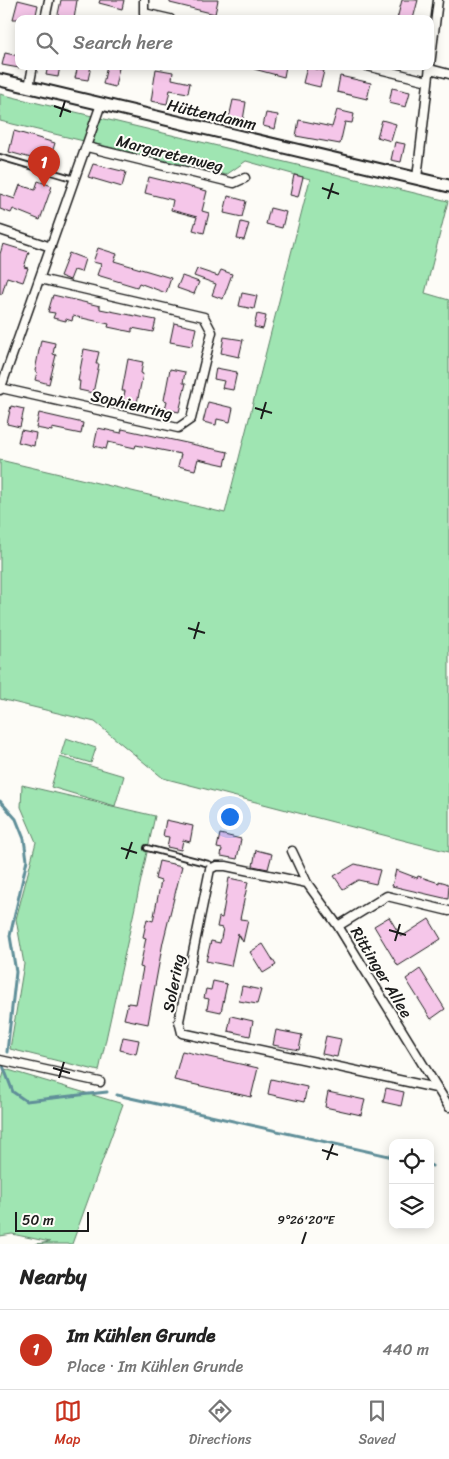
<!DOCTYPE html>
<html lang="en">
<head>
<meta charset="utf-8">
<style>
  body { margin:0; font-family:Sriracha,sans-serif; background:#f6f6f6; color:#222 }
  .controls { position:absolute; right:15px; bottom:15px; display:grid; overflow:hidden; border-radius:10px; box-shadow:0 2px 12px #0003 }
  .controls button { width:45px; height:45px; display:grid; place-items:center; padding:0; border:0; border-bottom:1px solid #e0e0e0; background:#fff; color:#222; font:25px sans-serif }
  .scale { position:absolute; left:15px; bottom:12px; width:74px; box-sizing:border-box; padding-left:5px; border:2px solid #1c1c1c; border-top:0; font-size:14px; line-height:18px; white-space:nowrap; color:#1c1c1c; -webkit-text-stroke:4px #fdfcf7; paint-order:stroke }
  .you { position:absolute; left:229px; top:816px; width:18px; height:18px; margin:-12px; border:4px solid #fff; border-radius:50%; background:#1a73e8; box-shadow:0 0 0 8px #1a73e833 }
  .badge { display:grid; place-items:center; width:32px; height:32px; border-radius:50%; background:#c8321e; color:#fff; font-size:16px; font-weight:700 }
  .pin { position:absolute; translate:-50% -41px; filter:drop-shadow(0 1px 2px #0008) }
  .pin::after { content:''; position:absolute; top:26px; width:18px; height:15px; background:inherit; clip-path:polygon(0 0,100% 0,50% 100%) }
  .list { margin:0; padding:0; list-style:none }
  h2 { display:flex; justify-content:space-between; align-items:center; height:65px; margin:0; padding:0 20px; font-size:21px }
  h2 small { font-size:16px; font-weight:400; color:#767676 }
  .list li { display:grid; grid-template-columns:32px 1fr auto; gap:15px; align-items:center; box-sizing:border-box; height:80px; padding:0 20px; border-top:1px solid #e0e0e0 }
  .list b { display:block; font-size:19px; white-space:nowrap }
  .list p { margin:0; font-size:16px; white-space:nowrap; color:#767676 }
  .list em { font-size:16px; font-style:normal; color:#767676 }
  .icon { flex:none; width:28px; height:28px; fill:none; stroke:currentColor; stroke-width:2; stroke-linecap:round; stroke-linejoin:round }
  .map { position:relative; flex:none; width:449px; height:1244px; overflow:hidden }
  .search { position:absolute; background:#fff; box-shadow:0 2px 12px #0003; left:15px; right:15px; top:15px; height:55px; display:flex; align-items:center; gap:12px; box-sizing:border-box; padding:0 18px; border-radius:10px; color:#767676; font-size:19px }
  .sheet { height:145px; background:#fff }
  nav { display:flex; justify-content:space-around; align-items:center; box-sizing:border-box; height:70px; border-top:1px solid #e0e0e0; background:#fff; font-size:14px; color:#767676 }
  nav a { display:grid; justify-items:center; gap:2px }
  nav .on { color:#c8321e }
  .map>svg:first-child { display:block }
  .green { fill:#9fe5b2; stroke:#5e8067 }
  .lines { fill:none; stroke-linecap:round; stroke-linejoin:round }
  .stream { stroke:#608f99; stroke-width:3 }
  .building { fill:#f5c6e9; stroke:#1c1c1c }
  .lane-casing { stroke:#1c1c1c; stroke-width:8 }
  .street-casing { stroke:#1c1c1c; stroke-width:11 }
  .secondary-casing { stroke:#1c1c1c; stroke-width:15 }
  .lane { stroke:#fdfcf7; stroke-width:4 }
  .street { stroke:#fdfcf7; stroke-width:8 }
  .secondary { stroke:#fdfcf7; stroke-width:11 }
  .ticks { fill:none; stroke:#1c1c1c; stroke-width:2 }
  .labels { text-anchor:middle; stroke-width:4; stroke-linejoin:round; paint-order:stroke }
  .street-label { font-size:16px; fill:#1c1c1c; stroke:#fdfcf7 }
  .ticks-label { font-size:12px; text-anchor:middle; fill:#1c1c1c; stroke:#fdfcf7; stroke-width:4; stroke-linejoin:round; paint-order:stroke }
</style>
</head>
<body>
<div class="map">
<svg width="449" height="1244" viewBox="0 0 449 1244">
  <rect width="100%" height="100%" fill="#fdfcf7"/>
  <filter id="ink" filterUnits="userSpaceOnUse"><feTurbulence type="fractalNoise" baseFrequency=".02" numOctaves="2"/><feDisplacementMap in="SourceGraphic" scale="10" xChannelSelector="R" yChannelSelector="G"/><feConvolveMatrix kernelMatrix="1 2 1 2 8 2 1 2 1" color-interpolation-filters="sRGB"/></filter>
  <g filter="url(#ink)">
    <!-- green -->
    <path class="green" d="M0 94 448 201 425 293 449 300V852L163 778 95 722 0 699V460L225 513 310 179 246 161 226 175 0 121Z
      M66 738 96 748 91 763 61 754Z
      M60 757 124 776 115 806 51 787Z
      M22 785 155 816 99 1071 10 1049 24 964 16 919 36 842 21 807Z
      M5 1069 123 1104 72 1244H36L50 1242 12 1234 0 1236V1086Z"/>
    <g class="lines">
      <!-- stream -->
      <path class="stream" d="M0 801 16 819 24 839 27 860 10 936 16 972 7 1052
        M3 1066 13 1092 26 1101 107 1092
        M117 1095 393 1157
        M430 1165 432 1166"/>
    </g>
    <!-- building -->
    <path class="building" d="M18 0 38 5 35 19H13Z
      M61 0H77L74 19H57Z
      M100 0H124L122 9 99 3Z
      M170 0H218L215 14 170 3Z
      M402 0H418L413 19H397Z
      M5 53 19 56V68L2 65Z
      M48 66H60L58 77 46 75Z
      M78 66H91L88 80 75 78Z
      M107 66 119 68 115 87 103 84Z
      M254 66H286L284 77 254 69Z
      M307 67 324 71 320 87 303 83Z
      M156 69 173 72 172 79 190 83 188 93 170 90 167 104 151 101Z
      M340 76 371 83 367 99 337 92Z
      M392 88 410 92 406 107 389 103Z
      M233 100 246 102 243 120 229 118Z
      M337 110 354 114 352 123 345 122 340 144 296 136 299 120 332 127Z
      M266 113 278 115 275 129 263 126Z
      M382 120 396 124 391 141 377 137Z
      M14 131 55 143 49 163 9 152Z
      M395 142 405 144 401 162 391 160Z
      M93 164 126 172 122 187 88 177Z
      M294 175 303 177 298 197 290 195Z
      M149 177 207 191 202 211 209 213 204 233 193 230 197 217 171 210 173 200 145 193Z
      M38 181 52 186 40 220 13 209 11 213 0 209V194L15 199 20 185 35 190Z
      M228 196 246 201 242 217 224 213Z
      M270 208 286 212 282 228 266 224Z
      M241 222 249 224 244 240 237 239Z
      M3 244 29 252 24 267 28 268 23 282 7 277 2 294H0V254Z
      M98 248 117 254 114 261 171 278 166 293 139 283 137 287 97 275 101 264 93 262Z
      M69 253 85 259 81 272 74 270 70 280 60 276Z
      M197 269 218 276 221 270 232 274 223 299 212 295 216 284 194 276Z
      M182 276 199 282 194 294 177 288Z
      M242 293 257 296 254 309 239 306Z
      M53 295 100 306V309L156 320 153 332 132 328V332L108 327 109 324 73 316 72 321 66 319V321L53 318 55 313 48 312Z
      M257 314 266 316 263 329 254 327Z
      M174 323 196 328 192 346 170 342Z
      M224 337 243 340 239 357 221 353Z
      M41 340 55 343 53 354 56 355 49 384 35 380 37 372 35 371Z
      M84 349 99 352 96 364H99L93 393 79 390 80 381H78Z
      M128 359 143 362 141 373 143 374 137 403 123 400 125 391H122Z
      M216 368 237 372 233 390 222 388 224 381 214 379Z
      M170 369 185 372 183 383H186L179 412 165 409 167 401 164 400Z
      M208 402 233 408 230 422 217 419 216 425 203 422Z
      M11 406 24 409 20 427 7 424Z
      M39 413 83 423 81 434 52 428V431L36 428Z
      M98 428 121 433 122 429 228 452 225 465 198 459 195 470 178 466 181 454 136 445 135 448 108 442 106 449 94 446Z
      M21 430 36 433 34 446 18 442Z
      M166 820 193 826 190 842 183 840 181 850 167 847 169 837 163 836Z
      M220 834 241 839 237 859 221 856 222 849 217 848Z
      M256 850 272 854 268 869 253 866Z
      M159 861 182 866 163 942 148 1024 124 1019 128 1003 136 1004 143 968 140 967 146 938 143 937 147 919 153 921 161 881 155 879Z
      M355 864 380 870 376 884 358 880 343 889 334 876Z
      M396 870 417 878 418 876 439 883V881L446 883 449 885 448 899 392 886Z
      M229 878 248 882 240 919 248 920 243 942 238 933 231 966 206 961 211 941 220 943 223 928 217 927 219 917 222 918Z
      M389 917 401 937 429 919 441 939 398 966 374 926Z
      M263 944 276 965 263 973 250 952Z
      M420 969 445 1009 431 1019 406 979Z
      M213 981 227 984 221 1012 207 1009 209 999 204 998 206 989 211 990Z
      M242 986 261 990 257 1004 239 1001Z
      M231 1016 253 1021 250 1036 228 1031Z
      M276 1030 302 1035 299 1050 273 1045Z
      M326 1036 341 1039 337 1057 322 1054Z
      M123 1037 139 1040 136 1054 120 1050Z
      M182 1051 258 1068 251 1097 174 1080Z
      M271 1079 307 1087 304 1102 268 1094Z
      M386 1088 404 1092 401 1106 383 1102Z
      M328 1092 365 1100 361 1115 325 1107Z"/>
    <g class="lines">
      <!-- lane casing -->
      <g class="lane-casing">
        <path id="lane" d="M0 157 75 179
          M147 848 209 864 212 868"/>
      </g>
      <!-- street casing -->
      <g class="street-casing">
        <path id="street" d="M144 0V13L170 19
          M45 19 49 0
          M430 65 438 0
          M367 66 428 81
          M430 69 449 74
          M29 87 33 66
          M87 147 234 183 245 178
          M417 178 430 66
          M0 230 51 247
          M1 388 178 428 191 419 212 332 204 317 40 279
          M0 390 101 104
          M292 851 307 883 338 926 449 1107
          M307 883 226 866H216L210 869 179 1021 182 1033 436 1088
          M338 926 387 896 449 911
          M0 1060 100 1082"/>
      </g>
      <!-- secondary casing -->
      <g class="secondary-casing">
        <path id="secondary" d="M0 80 449 186"/>
      </g>
      <!-- lane -->
      <use href="#lane" class="lane"/>
      <!-- street -->
      <use href="#street" class="street"/>
      <!-- secondary -->
      <use href="#secondary" class="secondary"/>
    </g>
  </g>
  <!-- ticks -->
  <path class="ticks" d="M54 106 71 112M60 117 65 101M322 188 339 194M328 199 333 183M255 408 272 413M261 419 266 402M188 628 205 633M194 639 199 622M121 848 137 853M126 859 132 842M389 930 406 935M395 941 400 924M53 1068 70 1073M59 1078 64 1062M322 1150 338 1155M327 1160 333 1144M302 1244 306 1232"/>
  <g class="labels">
    <!-- street labels -->
    <g class="street-label">
      <text transform="translate(212 114) rotate(13)" y="6">Hüttendamm</text>
      <text transform="translate(170 153) rotate(14)" y="6">Margaretenweg</text>
      <text transform="translate(132 404) rotate(13)" y="6">Sophienring</text>
      <text transform="translate(382 972) rotate(59)" y="6">Rittinger Allee</text>
      <text transform="translate(173 983) rotate(-79)" y="6">Solering</text>
    </g>
  </g>
  <g class="ticks-label">
    <text x="306" y="1224">9°26'20"E</text>
  </g>
</svg>
<div class="controls">
<button><svg class="icon" aria-label="locate" viewBox="0 0 24 24"><circle cx="12" cy="12" r="6"/><path d="M12 2v4M12 18v4M2 12h4M18 12h4"/></svg></button>
<button><svg class="icon" aria-label="layers" viewBox="0 0 24 24"><path d="M12 4l9 5-9 5-9-5zM3 14l9 5 9-5"/></svg></button>
</div>
<div class="scale">50 m</div>
<div class="you"></div>
<div class="pin badge" style="left:44px;top:187px">1</div>
<div class="search"><svg class="icon" aria-label="search" viewBox="0 0 24 24"><circle cx="10" cy="10" r="6"/><path d="M15 15l6 6"/></svg>Search here</div>
</div>
<section class="sheet">
<h2>Nearby<small></small></h2>
<ul class="list">
<li><span class="badge">1</span><div><b>Im Kühlen Grunde</b><p>Place · Im Kühlen Grunde</p></div><em>440 m</em></li>
</ul>
</section>
<nav>
<a class="on"><svg class="icon" aria-label="map" viewBox="0 0 24 24"><path d="M3 6l6-2 6 2 6-2v14l-6 2-6-2-6 2zM9 4v14M15 6v14"/></svg>Map</a>
<a><svg class="icon" aria-label="directions" viewBox="0 0 24 24"><path d="M12 3l9 9-9 9-9-9zM9 14v-3h6M13 9l2 2-2 2"/></svg>Directions</a>
<a><svg class="icon" aria-label="saved" viewBox="0 0 24 24"><path d="M7 4h10v16l-5-4-5 4z"/></svg>Saved</a>
</nav>
</body>
</html>
